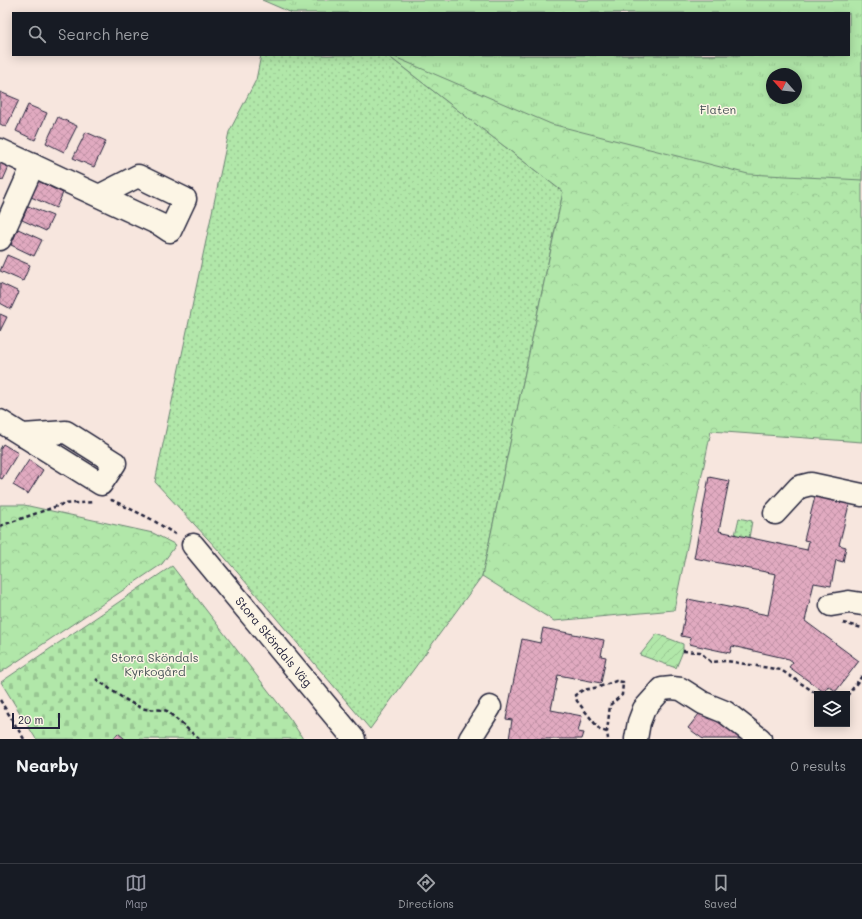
<!DOCTYPE html>
<html lang="en">
<head>
<meta charset="utf-8">
<style>
  body { margin:0; font-family:Mali,sans-serif; background:#20242c; color:#f1f3f6 }
  .controls { position:absolute; right:12px; bottom:12px; display:grid; overflow:hidden; border-radius:0px; box-shadow:0 2px 10px #0003 }
  .controls button { width:36px; height:36px; display:grid; place-items:center; padding:0; border:0; border-bottom:1px solid #363941; background:#171b24; color:#f1f3f6; font:20px sans-serif }
  .compass { position:absolute; left:766px; top:68px; width:36px; height:36px; border-radius:50%; background:#171b24; box-shadow:0 2px 10px #0003; rotate:297deg }
  .scale { position:absolute; left:12px; bottom:10px; width:48px; box-sizing:border-box; padding-left:4px; border:2px solid #22223b; border-top:0; font-size:11px; line-height:14px; white-space:nowrap; color:#22223b; -webkit-text-stroke:3px #fcf5e5; paint-order:stroke }
  .list { margin:0; padding:0; list-style:none }
  h2 { display:flex; justify-content:space-between; align-items:center; height:52px; margin:0; padding:0 16px; font-size:17px }
  h2 small { font-size:13px; font-weight:400; color:#9ea1a6 }
  .icon { flex:none; width:22px; height:22px; fill:none; stroke:currentColor; stroke-width:2; stroke-linecap:round; stroke-linejoin:round }
  .map { position:relative; flex:none; width:862px; height:739px; overflow:hidden }
  .search { position:absolute; background:#171b24; box-shadow:0 2px 10px #0003; left:12px; right:12px; top:12px; height:44px; display:flex; align-items:center; gap:10px; box-sizing:border-box; padding:0 14px; border-radius:0px; color:#9ea1a6; font-size:15px }
  .sheet { height:124px; background:#171b24 }
  nav { display:flex; justify-content:space-around; align-items:center; box-sizing:border-box; height:56px; border-top:1px solid #363941; background:#171b24; font-size:11px; color:#9ea1a6 }
  nav a { display:grid; justify-items:center; gap:2px }
  nav .on { color:#9495a2 }
  .map>svg:first-child { display:block }
  .grass { fill:url(#grass-dots); stroke:#6a8472 }
  .forest { fill:url(#forest-crowns); stroke:#6a8472; fill-rule:evenodd }
  .cemetery { fill:url(#cemetery-stones); stroke:#6a8472 }
  .park { fill:url(#park-tufts); stroke:#6a8472; fill-rule:evenodd }
  .garden { fill:url(#garden-furrows); stroke:#6a8472 }
  .building { fill:url(#building-cross-hatch); stroke:#22223b }
  .lines { fill:none; stroke-linecap:round; stroke-linejoin:round }
  .minor-casing { stroke:#22223b; stroke-width:25 }
  .path { stroke:#22223b; stroke-width:2.5; stroke-dasharray:4 3; stroke-linecap:butt }
  .minor { stroke:#fcf5e5; stroke-width:22 }
  .labels { text-anchor:middle; stroke-width:3; stroke-linejoin:round; paint-order:stroke }
  .park-label { font-size:12px; fill:#465356; stroke:#fcf5e5 }
  .street-label { font-size:12px; fill:#22223b; stroke:#fcf5e5 }
</style>
</head>
<body>
<div class="map">
<svg width="862" height="739" viewBox="0 0 862 739">
  <defs>
    <pattern id="grass-dots" width="8" height="8" patternUnits="userSpaceOnUse"><rect width="8" height="8" fill="#b1e7a9"/><path d="M2 2h.1M6 6h.1" fill="none" stroke="#98c692" stroke-width="1.8" stroke-linecap="round"/></pattern>
    <pattern id="forest-crowns" width="20" height="18" patternUnits="userSpaceOnUse"><rect width="20" height="18" fill="#b1e7a9"/><path d="M2 6a3 3 0 1 1 6 0M12 15a3 3 0 1 1 6 0" fill="none" stroke="#98c692"/></pattern>
    <pattern id="cemetery-stones" width="16" height="16" patternUnits="userSpaceOnUse"><rect width="16" height="16" fill="#b1e7a9"/><path d="M2 7V4a2 2 0 0 1 4 0v3zM10 15v-3a2 2 0 0 1 4 0v3z" fill="#98c692"/></pattern>
    <pattern id="park-tufts" width="24" height="20" patternUnits="userSpaceOnUse"><rect width="24" height="20" fill="#b1e7a9"/><path d="M3 7l-1-3M5 7V3M7 7l1-3M15 17l-1-3M17 17v-4M19 17l1-3" fill="none" stroke="#98c692"/></pattern>
    <pattern id="garden-furrows" width="10" height="10" patternUnits="userSpaceOnUse"><rect width="10" height="10" fill="#b1e7a9"/><path d="M-1 1l2-2M0 10L10 0M9 11l2-2" fill="none" stroke="#98c692"/></pattern>
    <pattern id="building-cross-hatch" width="8" height="8" patternUnits="userSpaceOnUse"><rect width="8" height="8" fill="#e1aac0"/><path d="M0 0l8 8M0 8l8-8" fill="none" stroke="#c192a6"/></pattern>
  </defs>
  <rect width="100%" height="100%" fill="#f7e6de"/>
  <filter id="ink" filterUnits="userSpaceOnUse"><feTurbulence type="fractalNoise" baseFrequency=".025" numOctaves="2"/><feDisplacementMap in="SourceGraphic" scale="8" xChannelSelector="R" yChannelSelector="G"/><feConvolveMatrix kernelMatrix="1 2 1 2 8 2 1 2 1" color-interpolation-filters="sRGB"/></filter>
  <g filter="url(#ink)">
    <!-- grass -->
    <path class="grass" d="M261 55H387L563 192 482 576 370 729 221 553 155 482 229 132 256 80Z
      M739 518 752 521 749 538 735 535Z"/>
    <!-- forest -->
    <path class="forest" d="M862 0V442L711 431 674 610 554 621 482 576 563 192 387 55H849V13H333ZM772 74H796V98H772Z
      M0 505H24L153 533 176 545 162 564 0 673Z"/>
    <!-- cemetery -->
    <path class="cemetery" d="M172 566 291 720 303 739H36L1 682Z"/>
    <!-- park -->
    <path class="park" d="M262 0H862V180L748 174 551 124 390 55H849V13H292ZM772 74H796V98H772Z"/>
    <!-- garden -->
    <path class="garden" d="M657 634 683 644V651L676 668 640 655Z"/>
    <!-- building -->
    <path class="building" d="M0 92 19 100 6 127 0 124Z
      M28 105 47 113 35 140 16 131Z
      M58 117 77 126 64 152 46 143Z
      M86 132 106 141 94 167 73 158Z
      M0 160 10 164 3 180 0 179Z
      M38 181 63 193 56 208 31 197Z
      M28 206 53 216 46 231 22 220Z
      M18 229 42 240 34 256 11 245Z
      M7 255 30 265 23 281 0 271Z
      M0 283 19 292 11 309 0 303Z
      M0 314 7 317 0 331Z
      M3 444 18 453 2 479 0 478V449Z
      M29 460 43 470 28 494 13 485Z
      M709 477 729 481 719 531 807 550 809 541 804 540 816 493 850 501 839 545 846 547 843 562 836 560 831 586 814 583 805 621 859 661 836 691 828 686 824 692 789 667 793 662 789 659 732 646 730 653 689 644 691 638 681 636 688 599 768 615 776 574 694 558Z
      M543 628 604 640 601 656 606 657 601 683 558 675 551 710 582 716 578 732 584 733 582 739H509L512 720 506 719 522 639 540 643Z
      M706 705 751 739H703L688 728Z
      M118 733 125 739H113Z"/>
    <g class="lines">
      <!-- minor casing -->
      <g class="minor-casing">
        <g id="minor">
          <path d="M0 150 161 225 170 231 185 199 138 176 99 196"/>
          <path d="M0 239 33 165"/>
          <path d="M0 421 101 484 115 463 66 432 23 435"/>
          <path d="M775 513 799 487 811 484 862 495"/>
          <path id="s1" d="M193 545 354 739"/>
          <path d="M831 605 849 602 862 604"/>
          <path d="M470 739 490 707"/>
          <path d="M636 739 639 722 644 709 662 689 672 688 681 689 703 703 725 712 760 739"/>
        </g>
      </g>
      <!-- path -->
      <path class="path" d="M111 501 112 500 151 519 178 536
        M0 526 63 504 94 502
        M843 623 862 628
        M683 651 700 652 711 662 727 661 781 670 817 694
        M96 679C109 688 128 703 142 708 150 711 158 708 167 711L199 739
        M847 696 862 676
        M0 700 24 739
        M607 732 600 730 577 701 575 695 583 690 599 687 616 681 623 682 622 695 610 705 607 732 608 739"/>
      <!-- minor -->
      <use href="#minor" class="minor"/>
    </g>
  </g>
  <g class="labels">
    <!-- park labels -->
    <g class="park-label">
      <text x="718" y="114">Flaten</text>
      <text x="155" y="662">Stora Sköndals<tspan x="155" dy="14">Kyrkogård</tspan></text>
    </g>
    <!-- street labels -->
    <g class="street-label">
      <text dy="4" stroke="none"><textPath href="#s1" startOffset="126">Stora Sköndals Väg</textPath></text>
    </g>
  </g>
</svg>
<div class="controls">
<button><svg class="icon" aria-label="layers" viewBox="0 0 24 24"><path d="M12 4l9 5-9 5-9-5zM3 14l9 5 9-5"/></svg></button>
</div>
<svg class="compass" viewBox="-18 -18 36 36"><path d="M0-13l5 13h-10z" fill="#e53935"/><path d="M0 13l5-13h-10z" fill="#9ea1a6"/></svg>
<div class="scale">20 m</div>
<div class="search"><svg class="icon" aria-label="search" viewBox="0 0 24 24"><circle cx="10" cy="10" r="6"/><path d="M15 15l6 6"/></svg>Search here</div>
</div>
<section class="sheet">
<h2>Nearby<small>0 results</small></h2>
<ul class="list">
</ul>
</section>
<nav>
<a class="on"><svg class="icon" aria-label="map" viewBox="0 0 24 24"><path d="M3 6l6-2 6 2 6-2v14l-6 2-6-2-6 2zM9 4v14M15 6v14"/></svg>Map</a>
<a><svg class="icon" aria-label="directions" viewBox="0 0 24 24"><path d="M12 3l9 9-9 9-9-9zM9 14v-3h6M13 9l2 2-2 2"/></svg>Directions</a>
<a><svg class="icon" aria-label="saved" viewBox="0 0 24 24"><path d="M7 4h10v16l-5-4-5 4z"/></svg>Saved</a>
</nav>
</body>
</html>
